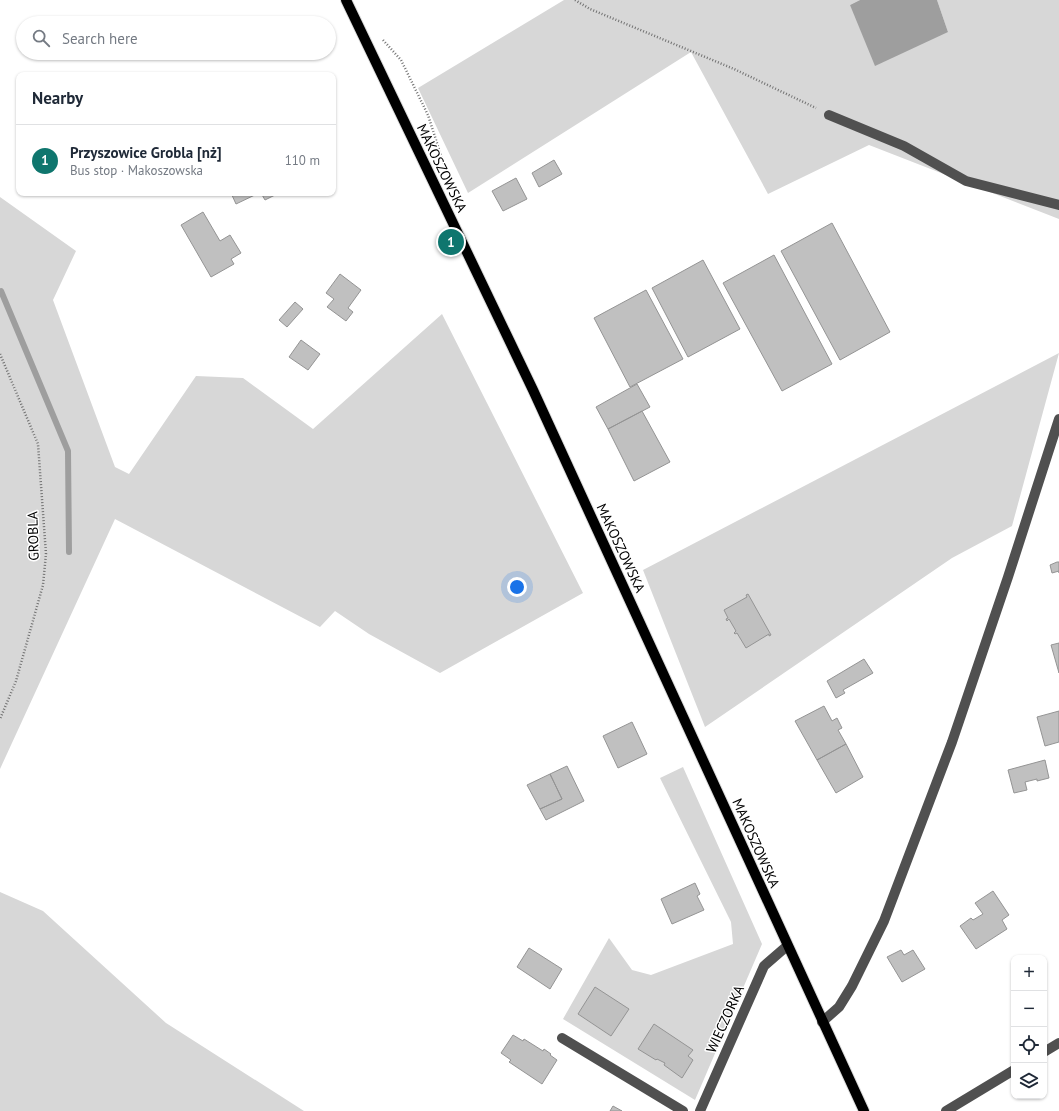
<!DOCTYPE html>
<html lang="en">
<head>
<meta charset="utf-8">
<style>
  body { margin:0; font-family:"PT Sans",sans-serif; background:#f2f2f3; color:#1f2937 }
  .controls { position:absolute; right:12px; bottom:12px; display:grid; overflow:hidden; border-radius:8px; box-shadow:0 1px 3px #0004 }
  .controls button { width:36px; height:36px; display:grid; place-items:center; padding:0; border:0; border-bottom:1px solid #e0e1e3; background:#fff; color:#1f2937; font:20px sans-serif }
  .you { position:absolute; left:517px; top:587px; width:14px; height:14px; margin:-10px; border:3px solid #fff; border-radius:50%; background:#1a73e8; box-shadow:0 0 0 6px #1a73e833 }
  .badge { display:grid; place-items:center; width:26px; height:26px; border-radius:50%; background:#0f766e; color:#fff; font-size:13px; font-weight:700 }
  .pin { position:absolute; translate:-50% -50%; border:2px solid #fff; box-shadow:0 1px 4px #0006 }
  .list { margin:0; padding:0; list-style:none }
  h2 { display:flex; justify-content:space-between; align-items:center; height:52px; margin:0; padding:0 16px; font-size:17px }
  h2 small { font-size:13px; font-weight:400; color:#747a83 }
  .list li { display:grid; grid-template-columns:26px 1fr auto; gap:12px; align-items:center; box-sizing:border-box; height:72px; padding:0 16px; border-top:1px solid #e0e1e3 }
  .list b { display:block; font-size:15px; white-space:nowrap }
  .list p { margin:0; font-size:13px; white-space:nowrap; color:#747a83 }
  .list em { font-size:13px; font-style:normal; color:#747a83 }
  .icon { flex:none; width:22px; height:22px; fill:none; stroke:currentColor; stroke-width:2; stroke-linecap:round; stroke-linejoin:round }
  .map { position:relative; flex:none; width:1059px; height:1111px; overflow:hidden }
  .search { position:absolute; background:#fff; box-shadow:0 1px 3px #0004; left:16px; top:16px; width:320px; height:44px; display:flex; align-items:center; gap:10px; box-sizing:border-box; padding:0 14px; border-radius:22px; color:#747a83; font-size:15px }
  .panel { position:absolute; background:#fff; box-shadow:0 1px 3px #0004; left:16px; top:72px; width:320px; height:124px; border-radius:8px }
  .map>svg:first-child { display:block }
  .green { fill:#d7d7d7 }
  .water { fill:#9e9e9e }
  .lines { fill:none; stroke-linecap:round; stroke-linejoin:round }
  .stream { stroke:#9e9e9e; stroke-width:6 }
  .building { fill:#c0c0c0; stroke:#949494 }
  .major-casing { stroke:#dbdbdb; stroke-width:12 }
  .path { stroke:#727272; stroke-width:2.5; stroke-dasharray:1 2; stroke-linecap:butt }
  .minor { stroke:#505050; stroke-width:10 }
  .major { stroke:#000; stroke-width:10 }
  .labels { text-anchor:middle; stroke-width:3; stroke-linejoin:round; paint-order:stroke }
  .street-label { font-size:14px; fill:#000; stroke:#fff }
</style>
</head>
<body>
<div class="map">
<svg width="1059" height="1111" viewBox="0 0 1059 1111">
  <rect width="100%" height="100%" fill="#fff"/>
  <!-- green -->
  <path class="green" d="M564 0H860L850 5 948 32 937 0H1059V219L869 145 768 194 691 52 468 193 418 88Z
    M0 197 76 251 53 300 115 467 129 474 196 376 243 378 313 429 442 314 583 593 440 673 369 634 335 611 320 627 115 519 0 769Z
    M1059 353 1012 526 952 558 705 727 643 570Z
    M683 767 762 944 695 1100 563 1019 609 938 632 970 651 975 733 944 731 922 660 778Z
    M0 892 43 911 166 1023 304 1111H0Z"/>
  <!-- water -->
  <path class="water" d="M860 0H937L948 32 875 66 850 5Z"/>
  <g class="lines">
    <!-- stream -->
    <path class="stream" d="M1 291 68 451 69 552"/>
  </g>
  <!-- building -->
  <path class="building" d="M554 160 562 174 539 187 532 173Z
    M516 178 527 199 503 211 492 191Z
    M231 193H259L236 204Z
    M261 193H279L265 200Z
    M203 212 220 241 230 235 241 253 231 259 234 264 211 277 181 225Z
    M832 223 890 332 840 360 781 251Z
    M774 255 832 364 782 391 723 283Z
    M703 260 740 329 688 357 652 288Z
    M340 274 361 290 348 308 353 312 346 321 327 307 334 299 326 293Z
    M646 290 683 359 630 387 594 318Z
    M295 302 303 309 287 327 279 320Z
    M301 340 320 354 308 370 289 357Z
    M637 384 650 407 608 429 596 407Z
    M642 411 670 462 634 481 608 429Z
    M1057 562H1059V573V571L1052 573 1050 565Z
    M748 594 771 635 769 636V634L746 648 737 633 735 634 734 633 736 631 729 619 727 621 726 619 728 618 724 610 747 597 746 595Z
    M1059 643V673L1051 645Z
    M864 659 873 673 843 690 845 693 836 698 827 681Z
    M824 706 832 721 837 718 842 728 838 730 846 744 817 760 795 721Z
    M1059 711V742L1045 746 1037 717Z
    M632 722 647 754 618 768 603 736Z
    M846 744 863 777 836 793 817 760Z
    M1045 760 1049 778 1037 781V779L1025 782 1027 790 1014 793 1008 770Z
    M567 766 584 801 546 820 540 809 562 799 550 774Z
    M550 774 562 799 540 809 527 785Z
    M695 883 700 894 697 896 704 910 672 924 661 899Z
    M993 891 1009 915 1002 920 1007 929 976 949 960 926 971 918 973 920 983 914 975 903Z
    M529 948 562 969 550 989 517 967Z
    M901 950 904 955 913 950 925 969 902 982 887 957Z
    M595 987 629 1009 611 1036 578 1014Z
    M654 1024 693 1050 688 1056 693 1060 682 1078 664 1065 665 1063 657 1059 656 1060 638 1049Z
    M513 1035 523 1041 524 1039 543 1051 544 1049 551 1054 550 1055 557 1060 542 1084 509 1062 511 1060 501 1053Z
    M613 1106 622 1111H610Z"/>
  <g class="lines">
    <!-- major casing -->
    <g class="major-casing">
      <path id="major" d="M346 0 533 390 864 1111"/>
    </g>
    <!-- path -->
    <path class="path" d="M575 0 590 9 734 69 816 108
      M383 40 401 60 428 115 444 165
      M0 354 38 444 46 554 43 585 16 681 0 719"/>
    <!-- minor -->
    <path class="minor" d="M829 115 904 146 966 181 1059 205
      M822 1022 839 1007 852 986 884 921 952 742 1008 577 1059 419
      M562 1038 683 1111
      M1044 1052 1059 1043
      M700 1111 764 966 787 946
      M946 1111 1014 1070"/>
    <!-- major -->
    <use href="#major" class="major"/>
  </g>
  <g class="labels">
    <!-- street labels -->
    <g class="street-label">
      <text transform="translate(442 168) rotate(64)" y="5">MAKOSZOWSKA</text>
      <text transform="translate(33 536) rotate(-92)" y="5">GROBLA</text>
      <text transform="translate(621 548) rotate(65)" y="5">MAKOSZOWSKA</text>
      <text transform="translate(756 843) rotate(66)" y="5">MAKOSZOWSKA</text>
      <text transform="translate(725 1019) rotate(-66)" y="5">WIECZORKA</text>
    </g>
  </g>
</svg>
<div class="controls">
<button>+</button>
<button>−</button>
<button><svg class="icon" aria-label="locate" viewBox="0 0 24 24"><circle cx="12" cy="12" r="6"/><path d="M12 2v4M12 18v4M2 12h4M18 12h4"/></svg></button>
<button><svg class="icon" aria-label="layers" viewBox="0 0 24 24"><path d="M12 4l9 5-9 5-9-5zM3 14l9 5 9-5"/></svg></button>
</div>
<div class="you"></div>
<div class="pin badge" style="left:451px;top:242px">1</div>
<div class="search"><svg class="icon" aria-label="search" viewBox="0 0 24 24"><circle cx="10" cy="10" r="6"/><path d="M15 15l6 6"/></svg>Search here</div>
<section class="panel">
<h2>Nearby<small></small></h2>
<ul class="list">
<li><span class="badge">1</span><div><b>Przyszowice Grobla [nż]</b><p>Bus stop · Makoszowska</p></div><em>110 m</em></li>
</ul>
</section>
</div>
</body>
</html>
